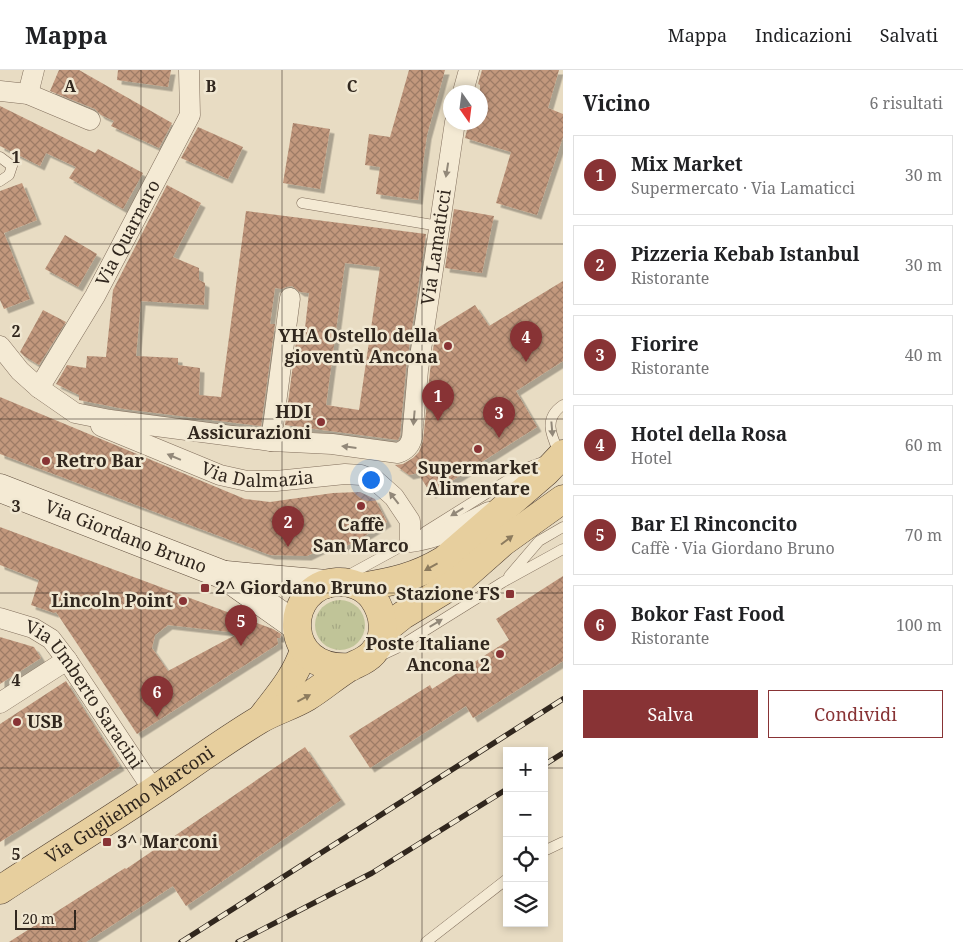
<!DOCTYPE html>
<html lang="it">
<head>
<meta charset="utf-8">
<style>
  body { margin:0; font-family:"Noto Serif",serif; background:#f2f2f2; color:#202124 }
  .controls { position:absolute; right:15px; bottom:15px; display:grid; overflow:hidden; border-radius:0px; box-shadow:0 2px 8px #0003 }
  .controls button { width:45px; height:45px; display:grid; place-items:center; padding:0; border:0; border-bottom:1px solid #e0e0e0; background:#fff; color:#202124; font:25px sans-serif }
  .compass { position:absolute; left:443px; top:15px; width:45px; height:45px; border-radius:50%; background:#fff; box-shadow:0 2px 8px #0003; rotate:166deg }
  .scale { position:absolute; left:15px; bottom:12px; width:61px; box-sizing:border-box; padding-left:5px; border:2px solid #31271e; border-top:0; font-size:14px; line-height:18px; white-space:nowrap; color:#31271e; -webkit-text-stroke:4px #f0e7d1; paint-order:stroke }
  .you { position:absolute; left:370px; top:409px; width:18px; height:18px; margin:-12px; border:4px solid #fff; border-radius:50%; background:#1a73e8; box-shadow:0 0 0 8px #1a73e833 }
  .badge { display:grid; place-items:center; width:32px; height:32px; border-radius:50%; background:#883335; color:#fff; font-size:16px; font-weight:700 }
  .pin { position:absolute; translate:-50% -41px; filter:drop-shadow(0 1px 2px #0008) }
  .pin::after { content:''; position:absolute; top:26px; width:18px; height:15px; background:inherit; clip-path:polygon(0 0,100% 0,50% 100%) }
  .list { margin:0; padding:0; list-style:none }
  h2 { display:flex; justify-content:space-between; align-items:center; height:65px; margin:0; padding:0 20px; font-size:21px }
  h2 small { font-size:16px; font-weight:400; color:#757577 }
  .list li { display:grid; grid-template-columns:32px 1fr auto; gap:15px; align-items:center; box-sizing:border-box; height:80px; margin:0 10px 10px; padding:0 10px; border:1px solid #e0e0e0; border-radius:0px }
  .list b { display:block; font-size:19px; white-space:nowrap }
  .list p { margin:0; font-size:16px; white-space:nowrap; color:#757577 }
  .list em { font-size:16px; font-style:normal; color:#757577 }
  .actions { display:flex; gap:10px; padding:15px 20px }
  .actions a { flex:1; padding:11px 0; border:1px solid #883335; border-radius:0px; text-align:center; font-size:18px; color:#883335 }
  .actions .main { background:#883335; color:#fff }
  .icon { flex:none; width:28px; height:28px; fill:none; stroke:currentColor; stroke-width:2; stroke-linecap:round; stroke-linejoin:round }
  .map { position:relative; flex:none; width:563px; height:872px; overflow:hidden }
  header { display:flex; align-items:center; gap:30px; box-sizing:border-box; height:70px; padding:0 25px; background:#fff; border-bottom:1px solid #e0e0e0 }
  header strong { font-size:24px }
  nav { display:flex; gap:28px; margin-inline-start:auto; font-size:18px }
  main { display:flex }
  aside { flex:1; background:#fff }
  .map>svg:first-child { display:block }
  .grass { fill:url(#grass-tufts) }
  .building { fill:url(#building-cross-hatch); fill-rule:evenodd; filter:url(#shadow) }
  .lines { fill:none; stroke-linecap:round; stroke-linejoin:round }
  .lane-casing { stroke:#806e5c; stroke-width:11 }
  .street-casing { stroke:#806e5c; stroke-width:21 }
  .secondary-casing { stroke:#62503f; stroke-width:29 }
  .primary-casing { stroke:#4e3d30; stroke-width:29 }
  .lane { stroke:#f4ead4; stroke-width:10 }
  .street { stroke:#f4ead4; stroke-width:20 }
  .secondary { stroke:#f4ead4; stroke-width:28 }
  .primary { stroke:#e7cf9e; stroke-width:28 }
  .rail-casing { stroke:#31271e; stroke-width:5.5 }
  .rail { stroke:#f0e7d1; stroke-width:4; stroke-dasharray:11; stroke-linecap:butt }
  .oneway { fill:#928879 }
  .oneway2 { fill:#8c7b5e }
  .grid { fill:none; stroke:#31271e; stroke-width:1; stroke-opacity:0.55 }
  .poi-dot { fill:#883335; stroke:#f0e7d1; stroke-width:2 }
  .labels { text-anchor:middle; stroke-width:5; stroke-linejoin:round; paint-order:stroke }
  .street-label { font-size:18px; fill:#31271e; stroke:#f0e7d1 }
  .poi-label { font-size:18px; font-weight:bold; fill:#31271e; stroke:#f0e7d1; text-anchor:end }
  .grid-label { font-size:16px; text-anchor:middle; font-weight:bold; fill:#31271e; stroke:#f0e7d1; stroke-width:5; stroke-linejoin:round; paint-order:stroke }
</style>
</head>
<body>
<header>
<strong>Mappa</strong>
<nav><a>Mappa</a><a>Indicazioni</a><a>Salvati</a></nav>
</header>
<main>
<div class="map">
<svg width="563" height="872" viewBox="0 0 563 872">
  <defs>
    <pattern id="grass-tufts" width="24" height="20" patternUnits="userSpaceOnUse" patternTransform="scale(1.25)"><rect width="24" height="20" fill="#c0c498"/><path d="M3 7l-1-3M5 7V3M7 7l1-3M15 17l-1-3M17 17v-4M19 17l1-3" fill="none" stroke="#a5a883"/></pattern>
    <pattern id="building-cross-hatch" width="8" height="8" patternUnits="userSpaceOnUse" patternTransform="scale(1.25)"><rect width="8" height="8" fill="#c2987d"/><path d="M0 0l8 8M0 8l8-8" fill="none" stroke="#9e7c66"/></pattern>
    <filter id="shadow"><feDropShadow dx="4.5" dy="4.5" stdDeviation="0" flood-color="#0004"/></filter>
  </defs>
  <rect width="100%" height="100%" fill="#e8dcc3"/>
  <!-- grass -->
  <path class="grass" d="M315 555a25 25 0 1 1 50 0a25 25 0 1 1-50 0Z"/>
  <!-- building -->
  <path class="building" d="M59 0H79L172 53 159 78 111 56 114 51 101 45 95 39 50 21Z
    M118 0H171L168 17 117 10Z
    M409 0H445L427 65 418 130 376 124 380 97 365 95 369 64 390 67Z
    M482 0H559L548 38 563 44V67L537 145 496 133 511 82 465 68 469 52H480V15L478 14Z
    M0 36 95 83 98 79 143 103 123 139 69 108 76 97 46 83 40 96 0 76Z
    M293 53 330 59 320 119 283 113Z
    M198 57 243 77 228 109 181 88Z
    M22 113 37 150 4 163 30 229 4 239 0 230V121Z
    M167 115 201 133 173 187 199 198V210L205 213 204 235 141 231 136 286 178 288V295L200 298 199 325 221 327 246 141 426 164 406 298 400 366 398 370 285 355 298 257 305 258 309 223 300 222 292 216 286 217 282 219 275 218 270 254H275L261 356 124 339 79 330V325L56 314 67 295 86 298 87 286 106 287 113 220ZM345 193 380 197 359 340 326 335Z
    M454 139 494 146 482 203 445 198Z
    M65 165 97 184 78 217 45 199Z
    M563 211V291L516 321 537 357 431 424 418 403 409 405 395 395 403 394 413 388 419 382 423 371 430 301 436 259 475 235 489 256Z
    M43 240 66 252 39 295 24 286 20 282Z
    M0 327 245 429 270 432 333 423 360 422 375 429 387 452 355 472 336 480 332 474 307 486 270 485 0 384Z
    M0 457 273 559 281 564 280 568H277L278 574 137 664 56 542 54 543 31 535 39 510 0 495ZM168 555 239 563 168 601 152 578 155 565Z
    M563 506V591L473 648 466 636 370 698 349 666 430 615 432 619 509 570 496 549Z
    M0 567 34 577 41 588 0 614Z
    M66 611 120 696 0 772V654Z
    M305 677 341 730 186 836 173 816 86 872H9L125 798 126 799Z"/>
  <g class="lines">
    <!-- lane casing -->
    <g class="lane-casing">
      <path id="lane" d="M0 87 12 96 9 105 0 111
        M302 133 439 156
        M560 385C552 367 542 349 563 335
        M425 462 527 398 543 392
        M347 506 413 470
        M509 506 539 471 563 457
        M380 586 397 578 503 512 563 479
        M544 781 563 772
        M426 872 507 809"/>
    </g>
    <!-- street casing -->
    <g class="street-casing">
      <g id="street">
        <path d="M0 21 28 24 90 50"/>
        <path d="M463 22 469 0"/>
        <path d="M28 24 34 0"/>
        <path id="s1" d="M0 276 20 301 39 318 75 343 110 350 271 371 332 374 398 383C406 380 410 376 412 368L418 300 455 52"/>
        <path id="s2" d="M39 318 95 226 190 45 189 0"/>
        <path id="s3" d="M101 356 220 405 247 411H276L345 404 361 405 376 411 394 427 410 451V472C441 468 462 455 489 442"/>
        <path d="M271 371 290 228"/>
        <path id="s4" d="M0 548 33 558 51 569 67 590 154 721"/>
        <path d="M0 633 67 590"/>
      </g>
    </g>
    <!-- secondary casing -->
    <g class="secondary-casing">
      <g id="secondary">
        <path id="s5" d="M0 418 224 505 296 556"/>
        <path d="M226 505 326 514"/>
      </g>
    </g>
    <!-- primary casing -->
    <g class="primary-casing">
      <g id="primary">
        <path d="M361 517C392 512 416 507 444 490L546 402 563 384"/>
        <path d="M383 561 403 545 459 511 503 472 563 429"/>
        <path d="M263 646C279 625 296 606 304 580"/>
        <path id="s6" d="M0 820C52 786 104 754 156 719 190 696 224 671 259 650 274 641 292 636 307 627 322 618 335 606 350 597 358 593 366 591 373 583 387 567 385 545 373 528 365 517 350 511 337 512 283 515 280 603 351 597"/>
      </g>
    </g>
    <!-- lane -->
    <use href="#lane" class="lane"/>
    <!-- street -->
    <use href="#street" class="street"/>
    <!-- secondary -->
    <use href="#secondary" class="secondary"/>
    <!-- primary -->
    <use href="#primary" class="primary"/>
    <!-- rail casing -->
    <g class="rail-casing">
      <path id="rail" d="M544 695 563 683
        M181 872 563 629
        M238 872 372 803 507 719"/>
    </g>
    <!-- rail -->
    <use href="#rail" class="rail"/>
  </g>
  <!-- one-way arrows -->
  <defs><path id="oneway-solid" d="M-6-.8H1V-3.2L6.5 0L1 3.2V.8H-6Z" transform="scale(1.25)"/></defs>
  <g class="oneway">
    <use href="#oneway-solid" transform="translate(447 100) rotate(99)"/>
    <use href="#oneway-solid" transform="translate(414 348) rotate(95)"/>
    <use href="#oneway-solid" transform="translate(552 359) rotate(85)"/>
    <use href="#oneway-solid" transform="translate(349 377) rotate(-173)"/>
    <use href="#oneway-solid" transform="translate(174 387) rotate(-157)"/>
    <use href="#oneway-solid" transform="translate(394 428) rotate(-128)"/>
    <use href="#oneway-solid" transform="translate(457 442) rotate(148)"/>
    <use href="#oneway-solid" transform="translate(436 553) rotate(-31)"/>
  </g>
  <g class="oneway2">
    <use href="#oneway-solid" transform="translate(507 470) rotate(-37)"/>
    <use href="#oneway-solid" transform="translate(431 497) rotate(151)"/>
    <use href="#oneway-solid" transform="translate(304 628) rotate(-28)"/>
  </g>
  <!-- grid -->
  <path class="grid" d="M141 0V872M282 0V872M422 0V872M0 174H563M0 349H563M0 523H563M0 698H507M544 698H563"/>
  <!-- markers -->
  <g class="poi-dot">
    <circle cx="448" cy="276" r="5"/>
    <circle cx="321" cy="352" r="5"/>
    <circle cx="478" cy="379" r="5"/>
    <circle cx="46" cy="391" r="5"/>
    <circle cx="361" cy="436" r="5"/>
    <rect x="200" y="513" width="10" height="10" rx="2.5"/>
    <rect x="505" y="519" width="10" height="10" rx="2.5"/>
    <circle cx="183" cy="531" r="5"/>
    <circle cx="500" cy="584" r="5"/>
    <circle cx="17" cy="652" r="5"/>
    <rect x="102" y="767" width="10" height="10" rx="2.5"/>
  </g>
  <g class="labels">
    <!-- street labels -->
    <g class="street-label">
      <text dy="6" stroke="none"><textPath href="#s2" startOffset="179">Via Quarnaro</textPath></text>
      <text dy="6" stroke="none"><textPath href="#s1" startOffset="641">Via Lamaticci</textPath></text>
      <text dy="6" stroke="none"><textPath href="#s3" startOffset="166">Via Dalmazia</textPath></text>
      <text dy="6" stroke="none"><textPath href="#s5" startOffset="135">Via Giordano Bruno</textPath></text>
      <text dy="6" stroke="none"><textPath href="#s4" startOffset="119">Via Umberto Saracini</textPath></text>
      <text dy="6" stroke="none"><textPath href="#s6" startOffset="155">Via Guglielmo Marconi</textPath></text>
    </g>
    <!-- poi labels -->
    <g class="poi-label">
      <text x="438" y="272">YHA Ostello della<tspan x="438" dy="21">gioventù Ancona</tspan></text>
      <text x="311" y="348">HDI<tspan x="311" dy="21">Assicurazioni</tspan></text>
      <text x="56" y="397" text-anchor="start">Retro Bar</text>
      <text x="478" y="404" text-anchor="middle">Supermarket<tspan x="478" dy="21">Alimentare</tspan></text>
      <text x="361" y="461" text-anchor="middle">Caffè<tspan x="361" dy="21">San Marco</tspan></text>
      <text x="215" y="524" text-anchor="start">2^ Giordano Bruno</text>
      <text x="500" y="530">Stazione FS</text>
      <text x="173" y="537">Lincoln Point</text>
      <text x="490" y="580">Poste Italiane<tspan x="490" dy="21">Ancona 2</tspan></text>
      <text x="27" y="658" text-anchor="start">USB</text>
      <text x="117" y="778" text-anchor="start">3^ Marconi</text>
    </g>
  </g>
  <g class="grid-label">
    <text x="70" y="22">A</text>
    <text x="211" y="22">B</text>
    <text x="352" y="22">C</text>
    <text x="16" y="93">1</text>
    <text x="16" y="267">2</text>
    <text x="16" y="442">3</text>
    <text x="16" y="616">4</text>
    <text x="16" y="790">5</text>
  </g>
</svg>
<div class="controls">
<button>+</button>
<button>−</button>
<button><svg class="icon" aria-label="locate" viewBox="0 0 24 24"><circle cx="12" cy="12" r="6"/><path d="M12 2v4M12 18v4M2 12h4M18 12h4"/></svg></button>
<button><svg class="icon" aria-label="layers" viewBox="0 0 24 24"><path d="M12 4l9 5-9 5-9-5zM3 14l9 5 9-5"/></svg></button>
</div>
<svg class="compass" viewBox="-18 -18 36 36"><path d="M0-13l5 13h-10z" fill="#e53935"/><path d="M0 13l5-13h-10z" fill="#757577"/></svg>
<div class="scale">20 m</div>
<div class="you"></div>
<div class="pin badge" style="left:438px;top:351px">1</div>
<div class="pin badge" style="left:288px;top:477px">2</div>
<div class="pin badge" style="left:499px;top:368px">3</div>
<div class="pin badge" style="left:526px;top:292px">4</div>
<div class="pin badge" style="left:241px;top:576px">5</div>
<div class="pin badge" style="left:157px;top:647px">6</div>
</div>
<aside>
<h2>Vicino<small>6 risultati</small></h2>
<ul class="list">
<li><span class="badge">1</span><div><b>Mix Market</b><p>Supermercato · Via Lamaticci</p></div><em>30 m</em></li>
<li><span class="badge">2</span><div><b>Pizzeria Kebab Istanbul</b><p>Ristorante</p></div><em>30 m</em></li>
<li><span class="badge">3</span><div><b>Fiorire</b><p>Ristorante</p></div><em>40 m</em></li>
<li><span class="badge">4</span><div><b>Hotel della Rosa</b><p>Hotel</p></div><em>60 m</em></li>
<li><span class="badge">5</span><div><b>Bar El Rinconcito</b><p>Caffè · Via Giordano Bruno</p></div><em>70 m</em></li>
<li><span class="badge">6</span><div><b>Bokor Fast Food</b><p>Ristorante</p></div><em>100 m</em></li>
</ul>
<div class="actions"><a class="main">Salva</a><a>Condividi</a></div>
</aside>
</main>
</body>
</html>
